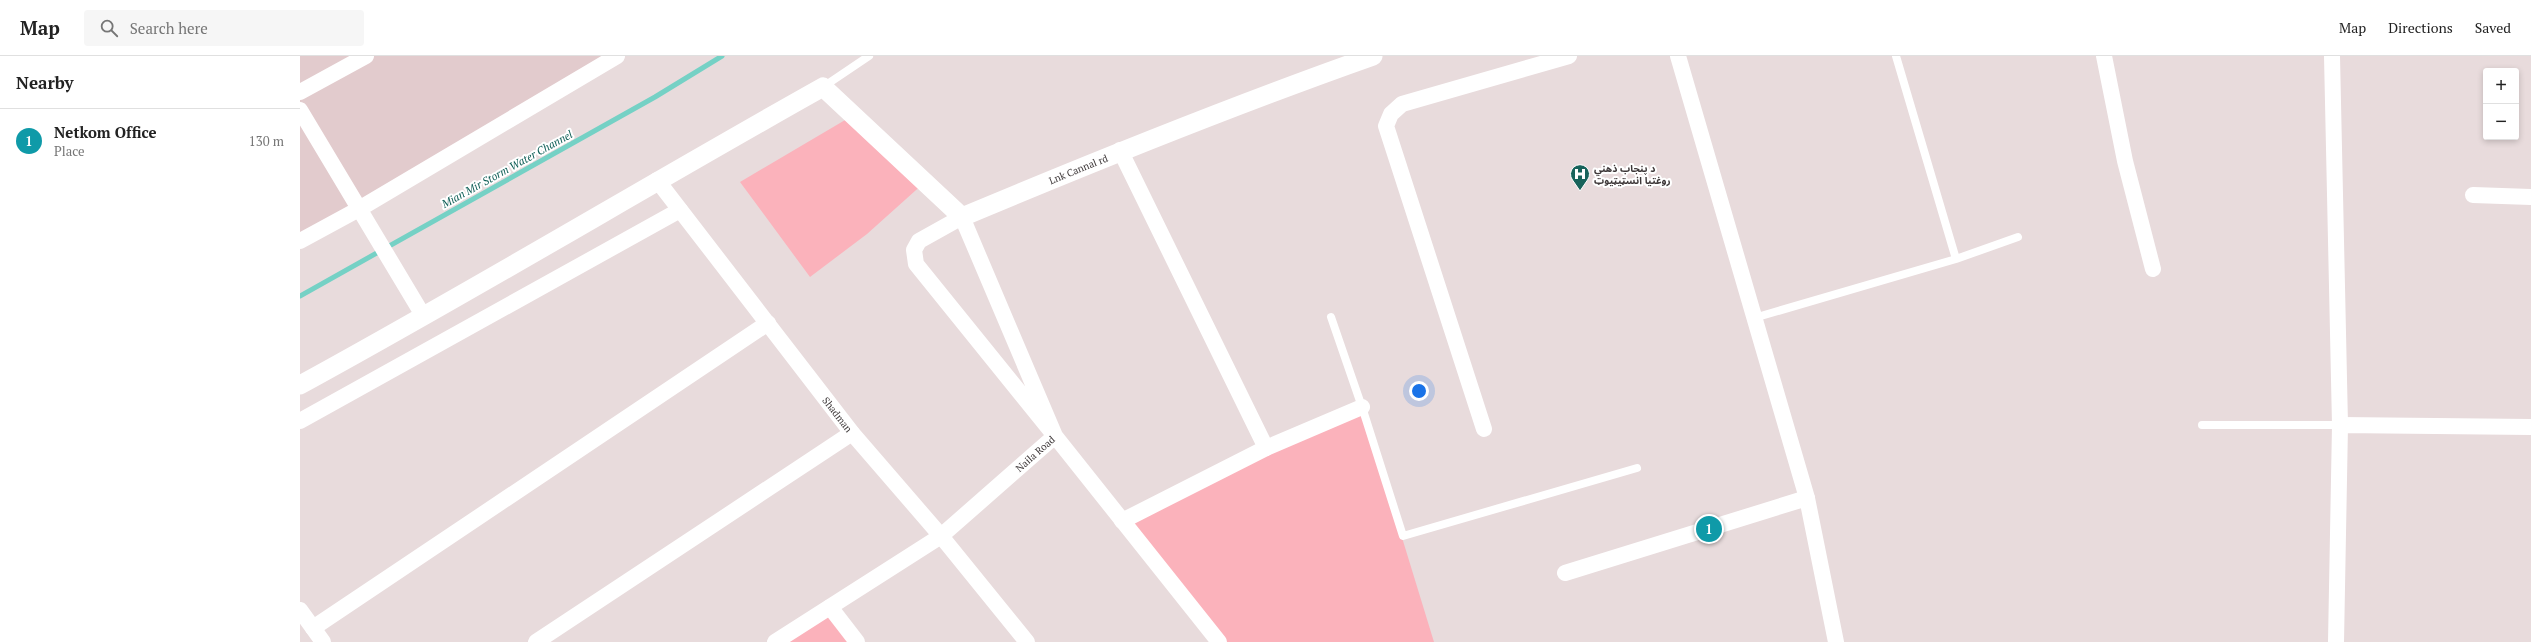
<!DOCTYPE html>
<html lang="en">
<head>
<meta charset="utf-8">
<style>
  body { margin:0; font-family:"PT Serif","Noto Sans Arabic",serif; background:#f6f6f6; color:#222 }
  .controls { position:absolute; right:12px; top:12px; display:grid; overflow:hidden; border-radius:4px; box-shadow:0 2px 6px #0003 }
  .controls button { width:36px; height:36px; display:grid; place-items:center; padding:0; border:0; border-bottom:1px solid #e0e0e0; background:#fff; color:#222; font:20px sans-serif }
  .you { position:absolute; left:1119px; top:335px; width:14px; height:14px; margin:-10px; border:3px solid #fff; border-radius:50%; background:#1a73e8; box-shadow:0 0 0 6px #1a73e833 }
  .badge { display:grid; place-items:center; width:26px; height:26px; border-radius:50%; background:#17635b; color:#fff; font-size:13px; font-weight:700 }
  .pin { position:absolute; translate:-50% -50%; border:2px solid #fff; box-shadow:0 1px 4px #0006 }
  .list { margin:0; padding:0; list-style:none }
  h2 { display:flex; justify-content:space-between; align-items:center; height:52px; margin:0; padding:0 16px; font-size:17px }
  h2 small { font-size:13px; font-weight:400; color:#767676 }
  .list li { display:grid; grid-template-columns:26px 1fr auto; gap:12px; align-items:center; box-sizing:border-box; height:64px; padding:0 16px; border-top:1px solid #e0e0e0 }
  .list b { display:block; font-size:15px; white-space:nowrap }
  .list p { margin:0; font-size:13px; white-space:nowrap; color:#767676 }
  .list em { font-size:13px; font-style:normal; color:#767676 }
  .icon { flex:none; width:22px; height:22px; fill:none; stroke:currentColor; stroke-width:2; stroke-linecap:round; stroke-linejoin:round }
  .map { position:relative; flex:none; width:2231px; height:586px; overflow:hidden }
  header { display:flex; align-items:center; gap:24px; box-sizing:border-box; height:56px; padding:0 20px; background:#fff; border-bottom:1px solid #e0e0e0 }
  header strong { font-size:19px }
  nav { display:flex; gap:22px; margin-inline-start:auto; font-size:14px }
  .search { width:280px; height:36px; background:#f6f6f6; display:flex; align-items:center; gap:10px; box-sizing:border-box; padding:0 14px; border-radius:4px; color:#767676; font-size:15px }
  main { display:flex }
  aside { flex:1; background:#fff }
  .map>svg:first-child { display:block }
  .built { fill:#e2cbcd }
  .green { fill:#fbb2bb }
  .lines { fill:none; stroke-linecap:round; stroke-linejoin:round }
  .stream { stroke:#75d1c5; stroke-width:5 }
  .service { stroke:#fff; stroke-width:8 }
  .minor { stroke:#fff; stroke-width:16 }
  .tertiary { stroke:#fff; stroke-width:19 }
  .labels { text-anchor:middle; stroke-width:4; stroke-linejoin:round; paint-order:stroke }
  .street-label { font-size:10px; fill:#3e3839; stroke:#fff }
  .poi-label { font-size:10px; font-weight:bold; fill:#3e3839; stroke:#fff; text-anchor:start }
  .water-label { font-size:11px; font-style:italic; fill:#0c5c54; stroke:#fff }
</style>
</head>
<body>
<header>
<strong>Map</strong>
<div class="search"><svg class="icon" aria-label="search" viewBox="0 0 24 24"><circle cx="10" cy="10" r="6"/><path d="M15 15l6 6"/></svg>Search here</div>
<nav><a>Map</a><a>Directions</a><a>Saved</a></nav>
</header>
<main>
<aside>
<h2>Nearby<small></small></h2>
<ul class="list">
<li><span class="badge" style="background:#0f9aa8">1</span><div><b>Netkom Office</b><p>Place</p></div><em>130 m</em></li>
</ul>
</aside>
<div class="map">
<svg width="2231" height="586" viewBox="0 0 2231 586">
  <rect width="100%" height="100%" fill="#e8dbdc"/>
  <!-- built -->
  <path class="built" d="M0 0H314L0 187Z"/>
  <!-- green -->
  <path class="green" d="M557 57 625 126 567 178 510 221 440 126Z
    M1062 351 1134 586H919L822 465Z
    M530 551 557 586H475Z"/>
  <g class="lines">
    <!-- stream -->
    <path class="stream" d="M0 240 355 41 422 0"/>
    <!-- service -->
    <path class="service" d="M1596 0 1656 203
      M523 31 569 0
      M1031 261 1062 351 1103 480 1337 412
      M1454 262 1656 203 1718 181
      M1902 369H2040"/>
    <!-- minor -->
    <g class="minor">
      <path d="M1378 0 1507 442 1536 586"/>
      <path d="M1804 0 1825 105 1853 213"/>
      <path d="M2032 0 2040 369"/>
      <path d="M0 36 66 0"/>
      <path d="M0 54 124 261"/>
      <path d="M820 94 966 392"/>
      <path id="s1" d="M357 124 552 377 641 480 727 586"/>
      <path d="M2173 139 2231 141"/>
      <path d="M0 185 59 153 317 0"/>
      <path d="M0 365 380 154"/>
      <path d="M1184 373 1086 70 1091 58 1102 48 1269 0"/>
      <path d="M822 465 966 392 1062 351"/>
      <path d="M1265 517 1507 442"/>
      <path d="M530 551 557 586"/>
      <path d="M0 554 23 586"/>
      <path d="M13 572 468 267"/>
      <path d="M236 586 552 377"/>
      <path id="s2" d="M475 586 641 480 755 380 616 208 614 194 619 185 662 161 755 380 919 586"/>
      <path d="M2036 586 2040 369 2231 371"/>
    </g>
    <!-- tertiary -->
    <path class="tertiary" id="s3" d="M0 329C176 233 348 129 523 31L662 161C798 104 934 49 1073 0"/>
  </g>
  <!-- icons -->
  <defs>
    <g id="hospital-pin" transform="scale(1)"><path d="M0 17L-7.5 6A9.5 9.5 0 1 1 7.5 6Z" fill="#17635b" stroke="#fff"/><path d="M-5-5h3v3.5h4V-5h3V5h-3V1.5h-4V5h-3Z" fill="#fff"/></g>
  </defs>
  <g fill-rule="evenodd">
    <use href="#hospital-pin" x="1280" y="118"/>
  </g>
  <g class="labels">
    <!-- street labels -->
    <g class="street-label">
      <text dy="4" stroke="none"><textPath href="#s3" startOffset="918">Lnk Cannal rd</textPath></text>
      <text dy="4" stroke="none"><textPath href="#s1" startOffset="296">Shadman</textPath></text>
      <text dy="4" stroke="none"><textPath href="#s2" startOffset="322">Naila Road</textPath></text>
    </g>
    <!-- poi labels -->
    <g class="poi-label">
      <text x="1294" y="116">د پنجاب ذهني<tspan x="1294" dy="12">روغتیا انسټیټیوټ</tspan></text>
    </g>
    <!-- water labels -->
    <g class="water-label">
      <text transform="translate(207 113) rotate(-29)" y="4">Mian Mir Storm Water Channel</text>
    </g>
  </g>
</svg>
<div class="controls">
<button>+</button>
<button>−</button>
</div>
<div class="you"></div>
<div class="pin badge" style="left:1409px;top:473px;background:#0f9aa8">1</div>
</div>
</main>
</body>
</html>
